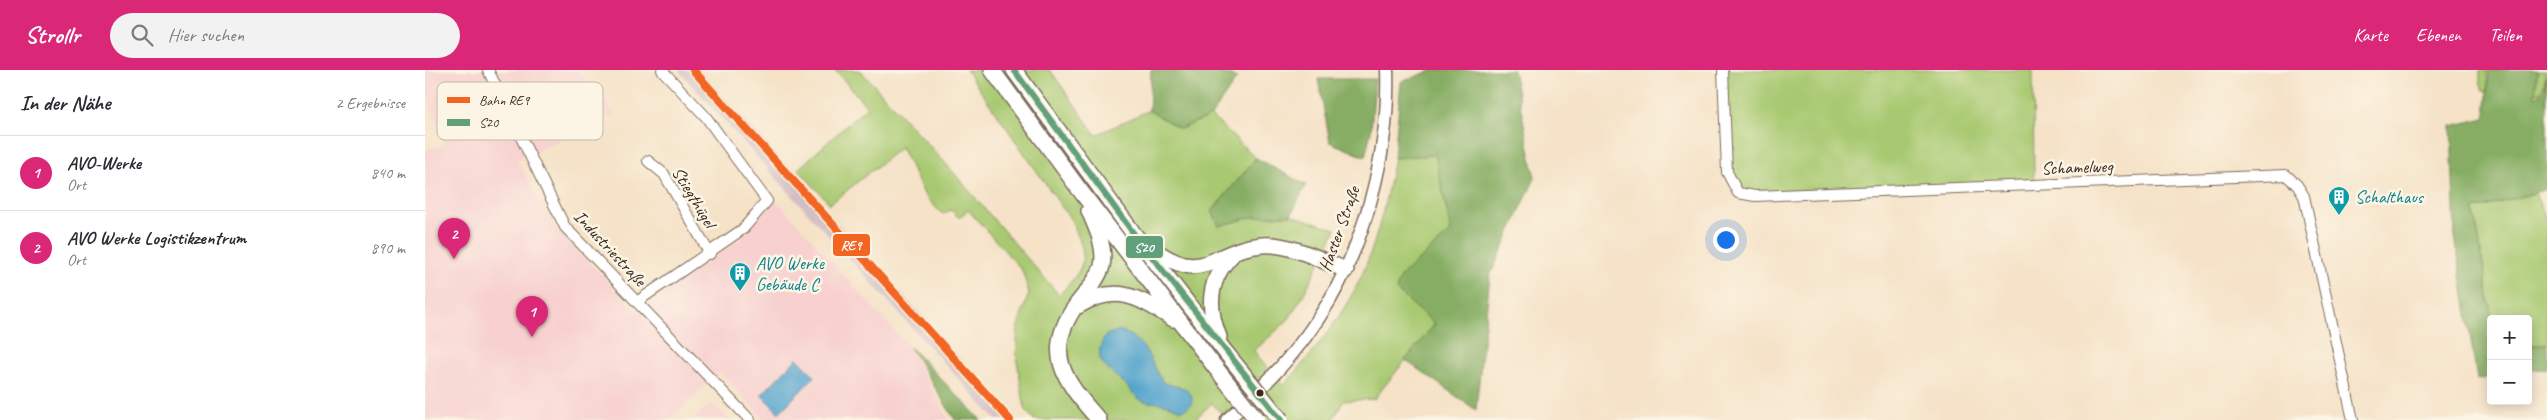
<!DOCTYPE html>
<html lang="de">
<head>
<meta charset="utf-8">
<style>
  body { margin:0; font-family:Caveat,sans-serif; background:#f2f2f3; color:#2b2b33 }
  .controls { position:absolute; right:15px; bottom:15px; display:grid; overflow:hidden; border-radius:5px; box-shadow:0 2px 12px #0003 }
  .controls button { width:45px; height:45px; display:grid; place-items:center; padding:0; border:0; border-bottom:1px solid #e1e1e2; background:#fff; color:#2b2b33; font:25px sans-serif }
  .you { position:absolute; left:1300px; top:169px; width:18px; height:18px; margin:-12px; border:4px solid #fff; border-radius:50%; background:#1a73e8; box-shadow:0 0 0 8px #1a73e833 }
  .badge { display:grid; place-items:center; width:32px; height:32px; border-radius:50%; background:#db2777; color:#fff; font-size:16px; font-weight:700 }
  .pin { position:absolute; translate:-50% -41px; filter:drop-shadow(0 1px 2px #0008) }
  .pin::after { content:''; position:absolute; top:26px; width:18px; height:15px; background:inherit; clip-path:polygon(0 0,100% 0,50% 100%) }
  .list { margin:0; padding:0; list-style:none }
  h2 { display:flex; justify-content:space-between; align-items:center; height:65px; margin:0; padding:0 20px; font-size:21px }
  h2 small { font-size:16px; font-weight:400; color:#7c7c81 }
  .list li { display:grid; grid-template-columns:32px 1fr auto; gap:15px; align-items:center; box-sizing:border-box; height:75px; padding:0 20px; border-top:1px solid #e1e1e2 }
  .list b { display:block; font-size:19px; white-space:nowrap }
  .list p { margin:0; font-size:16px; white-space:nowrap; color:#7c7c81 }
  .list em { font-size:16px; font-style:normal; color:#7c7c81 }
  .icon { flex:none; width:28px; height:28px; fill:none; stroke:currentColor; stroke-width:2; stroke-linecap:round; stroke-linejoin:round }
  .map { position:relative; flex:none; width:2122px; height:350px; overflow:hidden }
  header { display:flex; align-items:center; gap:30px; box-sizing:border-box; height:70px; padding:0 25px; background:#db2777; color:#fff }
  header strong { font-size:24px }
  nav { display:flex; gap:28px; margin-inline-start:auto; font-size:18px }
  .search { width:350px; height:45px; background:#f2f2f3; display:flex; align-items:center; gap:12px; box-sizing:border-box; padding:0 18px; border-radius:28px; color:#7c7c81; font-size:19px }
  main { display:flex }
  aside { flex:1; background:#fff }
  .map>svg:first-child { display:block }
  .built { fill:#f7d0cf }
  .industrial { fill:#d2bec5 }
  .green { fill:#a8c971; stroke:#727a48 }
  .forest { fill:#86ad63; stroke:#606c40 }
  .water { fill:#52a4cd; stroke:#466776 }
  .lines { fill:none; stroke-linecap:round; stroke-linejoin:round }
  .minor-casing { stroke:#7c6a59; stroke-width:12 }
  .major-casing { stroke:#7c6a59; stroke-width:15 }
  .highway-casing { stroke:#7c6a59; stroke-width:18 }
  .minor { stroke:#fff; stroke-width:10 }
  .major { stroke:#fff; stroke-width:12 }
  .highway { stroke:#fff; stroke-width:15 }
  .highway-bridge-casing { stroke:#7c6a59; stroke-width:18; stroke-linecap:butt }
  .highway-bridge { stroke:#fff; stroke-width:15 }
  .bus-1-casing { stroke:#fcf5e5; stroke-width:10 }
  .bus-1 { stroke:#62a07b; stroke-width:6 }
  .rail-1-casing { stroke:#fcf5e5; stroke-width:11 }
  .rail-1 { stroke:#f26522; stroke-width:8 }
  .bus-dot { fill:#3b2a1e; stroke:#fcf5e5; stroke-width:2 }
  .labels { text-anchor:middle; stroke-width:5; stroke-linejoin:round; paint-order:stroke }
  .street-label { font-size:18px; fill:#3b2a1e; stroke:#fcf5e5 }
  .culture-label { font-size:18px; fill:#0d838f; stroke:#fcf5e5; text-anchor:start }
  .key { fill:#fcf5e5; stroke:#c2b8a9; stroke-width:1 }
  .key-label { font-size:14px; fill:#3b2a1e }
  .line-badge { stroke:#fcf5e5; stroke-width:2 }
  .badge-label { font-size:14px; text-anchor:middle; font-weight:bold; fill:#fff }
</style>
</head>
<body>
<header>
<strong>Strollr</strong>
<div class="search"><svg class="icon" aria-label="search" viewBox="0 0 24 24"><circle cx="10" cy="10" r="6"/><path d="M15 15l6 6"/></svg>Hier suchen</div>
<nav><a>Karte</a><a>Ebenen</a><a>Teilen</a></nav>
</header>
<main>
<aside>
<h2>In der Nähe<small>2 Ergebnisse</small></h2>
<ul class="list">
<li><span class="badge">1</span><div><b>AVO-Werke</b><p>Ort</p></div><em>840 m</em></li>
<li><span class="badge">2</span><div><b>AVO Werke Logistikzentrum</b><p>Ort</p></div><em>890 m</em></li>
</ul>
</aside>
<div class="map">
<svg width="2122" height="350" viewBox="0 0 2122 350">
  <rect width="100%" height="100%" fill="#fcf5e5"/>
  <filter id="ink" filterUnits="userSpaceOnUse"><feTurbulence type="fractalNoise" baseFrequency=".02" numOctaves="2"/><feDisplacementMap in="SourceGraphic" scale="10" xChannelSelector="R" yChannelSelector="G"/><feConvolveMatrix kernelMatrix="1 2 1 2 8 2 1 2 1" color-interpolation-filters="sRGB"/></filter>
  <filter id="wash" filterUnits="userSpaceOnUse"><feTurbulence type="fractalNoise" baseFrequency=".0096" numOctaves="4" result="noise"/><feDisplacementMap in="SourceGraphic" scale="20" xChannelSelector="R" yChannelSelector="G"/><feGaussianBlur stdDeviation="1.12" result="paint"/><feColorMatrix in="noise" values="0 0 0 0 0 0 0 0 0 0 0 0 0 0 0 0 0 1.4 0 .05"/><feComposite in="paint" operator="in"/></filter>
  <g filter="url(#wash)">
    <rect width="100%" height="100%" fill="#f5e2c7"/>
    <!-- built -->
    <path class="built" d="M0 0H152L191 44 92 90 128 154 211 241 315 170 351 130 483 276 524 350H339L295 302 244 350H2L0 348V81L20 74 0 20Z
      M287 332 304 350H267Z"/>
    <!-- industrial -->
    <path class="industrial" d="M253 0H274L590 350H571Z"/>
    <!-- green -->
    <path class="green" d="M410 0H435L522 95 634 225C663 194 664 189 646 150L541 0H625L671 65 724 40 755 59 786 46 831 88 788 141 794 156 827 147 866 145 911 159 880 222 863 250 829 281 858 316C888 284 922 241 939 200 954 164 962 126 969 88L1010 84 1026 161 975 207 1010 254 949 329 918 331 908 350H802L787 333 769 350H609L600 339 591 285 593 255 604 223 597 200 543 140 534 148 526 140 517 144 500 126 476 77 405 134 373 99 442 37Z
      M1298 0H1608L1609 115 1313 123 1302 102Z
      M2055 0H2062V13L2066 18 2107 19 2111 14 2113 0H2120C2120 6 2120 14 2117 19 2111 29 2068 30 2061 22 2054 16 2055 8 2055 0Z
      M2110 123 2122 151V273L2103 276V249H2067L2049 140Z"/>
    <!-- forest -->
    <path class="forest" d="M726 0H788L812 8 786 46 755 59 724 40Z
      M1008 0H1088L1110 108 1065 206 1051 340 980 290 1010 254 971 220 975 207 1026 161 1010 85 969 88 976 12Z
      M2064 0H2112L2110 27 2119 19 2122 0V119L2049 140 2067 249 2066 307 2052 310 2030 166 2026 56 2060 48Z
      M893 9H950L946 61 940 87 905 72Z
      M831 88 881 115 866 145 827 147 794 156 787 141Z
      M2122 273V298L2103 301V276Z
      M485 277 556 350H530Z"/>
    <!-- water -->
    <path class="water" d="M697 261C724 274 723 289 738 312 747 317 767 316 767 329 767 336 763 338 757 340 750 338 742 334 735 333 730 332 724 333 719 331 710 328 706 320 699 313 681 297 664 290 682 264Z
      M372 288 390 306 354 343 336 325Z"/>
  </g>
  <g filter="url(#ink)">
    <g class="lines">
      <!-- minor casing -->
      <g class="minor-casing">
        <path id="minor" d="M63 0 140 157 325 350
          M1298 0 1302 102 1313 123 1330 126 1861 105 1872 115 1879 126 1928 350
          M223 91 239 104 285 184
          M213 231 318 159 342 131 281 47 237 0"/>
      </g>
      <!-- major casing -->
      <g class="major-casing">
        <path id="major" d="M802 350C836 320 868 287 893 249 939 181 965 81 962 0"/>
      </g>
      <!-- highway casing -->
      <g class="highway-casing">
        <path id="highway" d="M567 0 654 119 790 297
          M589 0 709 164 802 284
          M664 141C671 157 681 177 677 196 673 210 660 223 652 234 617 282 639 311 674 350
          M724 176C780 219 786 179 837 175 865 173 896 190 921 200
          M653 236C692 213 713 227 748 249
          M794 267C782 238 783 209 807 185"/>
      </g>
      <!-- minor -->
      <use href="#minor" class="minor"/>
      <!-- major -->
      <use href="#major" class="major"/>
      <!-- highway -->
      <use href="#highway" class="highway"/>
      <!-- highway-bridge casing -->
      <g class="highway-bridge-casing">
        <path id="highway-bridge" d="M802 284 856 350
          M790 297 832 350"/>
      </g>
      <!-- highway-bridge -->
      <use href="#highway-bridge" class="highway-bridge"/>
      <!-- bus-1 casing -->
      <g class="bus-1-casing">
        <path id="bus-1" d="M589 0 709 164 856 350"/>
      </g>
      <!-- bus-1 -->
      <use href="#bus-1" class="bus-1"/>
      <!-- rail-1 casing -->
      <g class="rail-1-casing">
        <path id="rail-1" d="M268 0 585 350"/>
      </g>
      <!-- rail-1 -->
      <use href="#rail-1" class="rail-1"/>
    </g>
  </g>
  <!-- icons -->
  <defs>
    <g id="building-pin" transform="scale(1.125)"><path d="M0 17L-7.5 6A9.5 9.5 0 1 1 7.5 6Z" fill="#0f9aa8" stroke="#fcf5e5"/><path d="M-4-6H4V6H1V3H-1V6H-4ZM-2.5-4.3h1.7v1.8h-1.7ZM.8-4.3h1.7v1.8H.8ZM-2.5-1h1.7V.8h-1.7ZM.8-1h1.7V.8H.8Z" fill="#fff"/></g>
  </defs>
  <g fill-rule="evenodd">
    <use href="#building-pin" x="1914" y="127"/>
    <use href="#building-pin" x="315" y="203"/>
  </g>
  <!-- markers -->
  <circle class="bus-dot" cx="835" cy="323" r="4.5"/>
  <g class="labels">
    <!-- street labels -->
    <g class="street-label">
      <text transform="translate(1652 97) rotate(-2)" y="6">Schamelweg</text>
      <text transform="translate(269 127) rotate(59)" y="6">Stiegthügel</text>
      <text transform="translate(914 159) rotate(-70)" y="6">Haster Straße</text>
      <text transform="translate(185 178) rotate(47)" y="6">Industriestraße</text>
    </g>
    <!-- culture labels -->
    <g class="culture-label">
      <text x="1930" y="133">Schalthaus</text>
      <text x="331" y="199">AVO Werke<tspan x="331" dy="21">Gebäude C</tspan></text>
    </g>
  </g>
  <!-- legend -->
  <rect x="12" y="12" width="166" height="58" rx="8" class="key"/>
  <rect x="22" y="27" width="23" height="6" fill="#f26522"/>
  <rect x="22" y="49" width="23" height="7" fill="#62a07b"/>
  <g class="key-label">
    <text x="54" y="35">Bahn RE9</text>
    <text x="54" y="57">S20</text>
  </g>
  <g class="line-badge">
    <rect x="407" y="163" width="39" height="24" rx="5" fill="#f26522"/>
    <rect x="700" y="165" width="39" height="24" rx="5" fill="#62a07b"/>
  </g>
  <g class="badge-label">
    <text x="426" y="180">RE9</text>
    <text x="719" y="182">S20</text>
  </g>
</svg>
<div class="controls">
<button>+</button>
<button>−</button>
</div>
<div class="you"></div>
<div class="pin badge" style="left:107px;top:267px">1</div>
<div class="pin badge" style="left:29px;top:189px">2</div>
</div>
</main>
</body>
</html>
